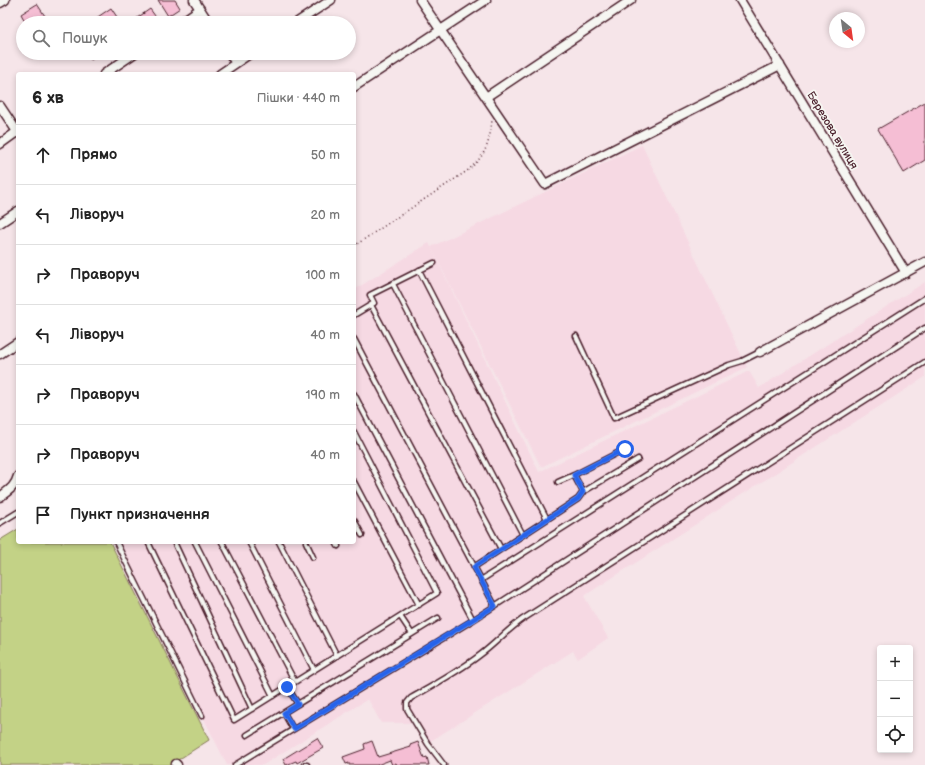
<!DOCTYPE html>
<html lang="uk">
<head>
<meta charset="utf-8">
<style>
  body { margin:0; font-family:"Balsamiq Sans",sans-serif; background:#f2f2f2; color:#222 }
  .controls { position:absolute; right:12px; bottom:12px; display:grid; overflow:hidden; border-radius:4px; box-shadow:0 2px 6px #0003 }
  .controls button { width:36px; height:36px; display:grid; place-items:center; padding:0; border:0; border-bottom:1px solid #e0e0e0; background:#fff; color:#222; font:20px sans-serif }
  .compass { position:absolute; left:829px; top:12px; width:36px; height:36px; border-radius:50%; background:#fff; box-shadow:0 2px 6px #0003; rotate:151deg }
  .stop { position:absolute; width:12px; height:12px; margin:-9px; border:3px solid #2563eb; border-radius:50%; background:#fff }
  .stop.end { background:#2563eb; border-color:#fff; box-shadow:0 1px 4px #0008 }
  .list { margin:0; padding:0; list-style:none }
  h2 { display:flex; justify-content:space-between; align-items:center; height:52px; margin:0; padding:0 16px; font-size:17px }
  h2 small { font-size:13px; font-weight:400; color:#767676 }
  .list li { display:grid; grid-template-columns:26px 1fr auto; gap:12px; align-items:center; box-sizing:border-box; height:60px; padding:0 16px; border-top:1px solid #e0e0e0 }
  .list b { display:block; font-size:15px; white-space:nowrap }
  .list em { font-size:13px; font-style:normal; color:#767676 }
  .icon { flex:none; width:22px; height:22px; fill:none; stroke:currentColor; stroke-width:2; stroke-linecap:round; stroke-linejoin:round }
  .map { position:relative; flex:none; width:925px; height:765px; overflow:hidden }
  .search { position:absolute; background:#fff; box-shadow:0 2px 6px #0003; left:16px; top:16px; width:340px; height:44px; display:flex; align-items:center; gap:10px; box-sizing:border-box; padding:0 14px; border-radius:22px; color:#767676; font-size:15px }
  .panel { position:absolute; background:#fff; box-shadow:0 2px 6px #0003; left:16px; top:72px; width:340px; height:472px; border-radius:4px }
  .map>svg:first-child { display:block }
  .built { fill:#f6d9e3 }
  .green { fill:#c3d286; stroke:#867858 }
  .building { fill:#f5bed4; stroke:#4a1f2b }
  .lines { fill:none; stroke-linecap:round; stroke-linejoin:round }
  .lane-casing { stroke:#4a1f2b; stroke-width:7 }
  .street-casing { stroke:#4a1f2b; stroke-width:11 }
  .path { stroke:#4a1f2b; stroke-width:1.5; stroke-dasharray:1 3; stroke-linecap:butt }
  .lane { stroke:#f6f6f2; stroke-width:4 }
  .street { stroke:#f6f6f2; stroke-width:8 }
  .route { stroke:#2563eb; stroke-width:5 }
  .labels { text-anchor:middle; stroke-width:3.5; stroke-linejoin:round; paint-order:stroke }
  .street-label { font-size:11px; fill:#4a1f2b; stroke:#f6f6f2 }
</style>
</head>
<body>
<div class="map">
<svg width="925" height="765" viewBox="0 0 925 765">
  <rect width="100%" height="100%" fill="#f6e5e9"/>
  <filter id="ink" filterUnits="userSpaceOnUse"><feTurbulence type="fractalNoise" baseFrequency=".025" numOctaves="2"/><feDisplacementMap in="SourceGraphic" scale="8" xChannelSelector="R" yChannelSelector="G"/><feConvolveMatrix kernelMatrix="1 2 1 2 8 2 1 2 1" color-interpolation-filters="sRGB"/></filter>
  <g filter="url(#ink)">
    <!-- built -->
    <path class="built" d="M642 145 747 367 541 467 431 247Z
      M429 243 539 472 749 371 759 388 925 282V377L584 596 608 638 578 659 573 651 429 742 419 723H381L368 699 263 765H227L116 542H354V290Z"/>
    <!-- green -->
    <path class="green" d="M18 529V542H110L209 740 170 765H0V540Z"/>
    <!-- building -->
    <path class="building" d="M158 0H175L180 8 168 16Z
      M37 4 45 16 34 23H26L21 14Z
      M111 8 121 23H89Z
      M150 9 158 20 154 23H140L137 18Z
      M86 53H101L91 60Z
      M925 102V160L904 173 878 129Z
      M317 738 323 748 297 763 296 761 286 765 283 759Z
      M372 741 378 757 411 747 410 745 418 742 424 758 427 757 429 765H397L396 763 392 765 390 760 377 765H349V763L346 764 343 757 365 749 364 744Z"/>
    <g class="lines">
      <!-- lane casing -->
      <g class="lane-casing">
        <path id="lane" d="M419 270 547 519
          M393 284 523 535
          M371 305 501 549
          M354 315 374 303 370 295 434 263
          M576 336 614 418 729 365 742 361 760 352
          M354 339 495 606
          M354 394 473 620
          M354 432 437 593 400 616 412 634
          M574 475 625 449
          M354 482 419 605
          M583 492 638 459
          M354 520 362 535
          M0 523 18 512
          M116 542 202 716
          M148 542 234 720 400 616
          M174 542 252 709
          M195 542 273 696
          M222 542 295 682
          M249 542 314 670
          M279 542 337 656
          M306 542 313 557
          M336 542 338 546
          M474 567 578 499 583 492 574 475 558 482
          M481 580 925 298
          M287 687 298 704
          M284 713 293 729
          M247 735 438 618
          M235 765 473 620 925 328
          M304 765H307
          M444 765 428 744 407 709V703L411 698C434 685 458 672 480 655 495 644 507 630 523 619L925 362"/>
      </g>
      <!-- street casing -->
      <g class="street-casing">
        <path id="street" d="M194 0 209 23
          M420 0 545 184 780 65
          M740 0 906 273
          M0 3 5 0
          M180 23 200 9
          M296 23 331 0
          M229 53 236 63
          M104 74 135 53
          M220 74 251 53
          M354 87 486 0
          M486 97 631 0
          M0 106 18 133
          M0 144 18 131
          M0 223 18 211
          M760 352 925 262
          M0 354 18 342
          M0 497C9 490 15 487 18 476
          M176 764 177 765"/>
      </g>
      <!-- path -->
      <path class="path" d="M354 246 467 171C486 155 489 145 492 121"/>
      <!-- lane -->
      <use href="#lane" class="lane"/>
      <!-- street -->
      <use href="#street" class="street"/>
    </g>
  </g>
  <g class="lines" filter="url(#ink)">
    <!-- route -->
    <path class="route" d="M287 687 298 704 284 713 294 729 495 606 474 567 578 499 583 492 574 475 625 449"/>
  </g>
  <g class="labels">
    <!-- street labels -->
    <g class="street-label">
      <text transform="translate(833 130) rotate(59)" y="4">Березова вулиця</text>
    </g>
  </g>
</svg>
<div class="controls">
<button>+</button>
<button>−</button>
<button><svg class="icon" aria-label="locate" viewBox="0 0 24 24"><circle cx="12" cy="12" r="6"/><path d="M12 2v4M12 18v4M2 12h4M18 12h4"/></svg></button>
</div>
<svg class="compass" viewBox="-18 -18 36 36"><path d="M0-13l5 13h-10z" fill="#e53935"/><path d="M0 13l5-13h-10z" fill="#767676"/></svg>
<div class="stop" style="left:625px;top:449px"></div>
<div class="stop end" style="left:287px;top:687px"></div>
<div class="search"><svg class="icon" aria-label="search" viewBox="0 0 24 24"><circle cx="10" cy="10" r="6"/><path d="M15 15l6 6"/></svg>Пошук</div>
<section class="panel">
<h2>6 хв<small>Пішки · 440 m</small></h2>
<ul class="list">
<li><svg class="icon" aria-label="ahead" viewBox="0 0 24 24"><path d="M12 20V5M6 11l6-6 6 6"/></svg><div><b>Прямо</b></div><em>50 m</em></li>
<li><svg class="icon" aria-label="left" viewBox="0 0 24 24"><path d="M17 20v-9H6M10 6l-5 5 5 5"/></svg><div><b>Ліворуч</b></div><em>20 m</em></li>
<li><svg class="icon" aria-label="right" viewBox="0 0 24 24"><path d="M7 20v-9h11M14 6l5 5-5 5"/></svg><div><b>Праворуч</b></div><em>100 m</em></li>
<li><svg class="icon" aria-label="left" viewBox="0 0 24 24"><path d="M17 20v-9H6M10 6l-5 5 5 5"/></svg><div><b>Ліворуч</b></div><em>40 m</em></li>
<li><svg class="icon" aria-label="right" viewBox="0 0 24 24"><path d="M7 20v-9h11M14 6l5 5-5 5"/></svg><div><b>Праворуч</b></div><em>190 m</em></li>
<li><svg class="icon" aria-label="right" viewBox="0 0 24 24"><path d="M7 20v-9h11M14 6l5 5-5 5"/></svg><div><b>Праворуч</b></div><em>40 m</em></li>
<li><svg class="icon" aria-label="arrive" viewBox="0 0 24 24"><path d="M6 21V4h12l-3 4 3 4H6"/></svg><div><b>Пункт призначення</b></div></li>
</ul>
</section>
</div>
</body>
</html>
